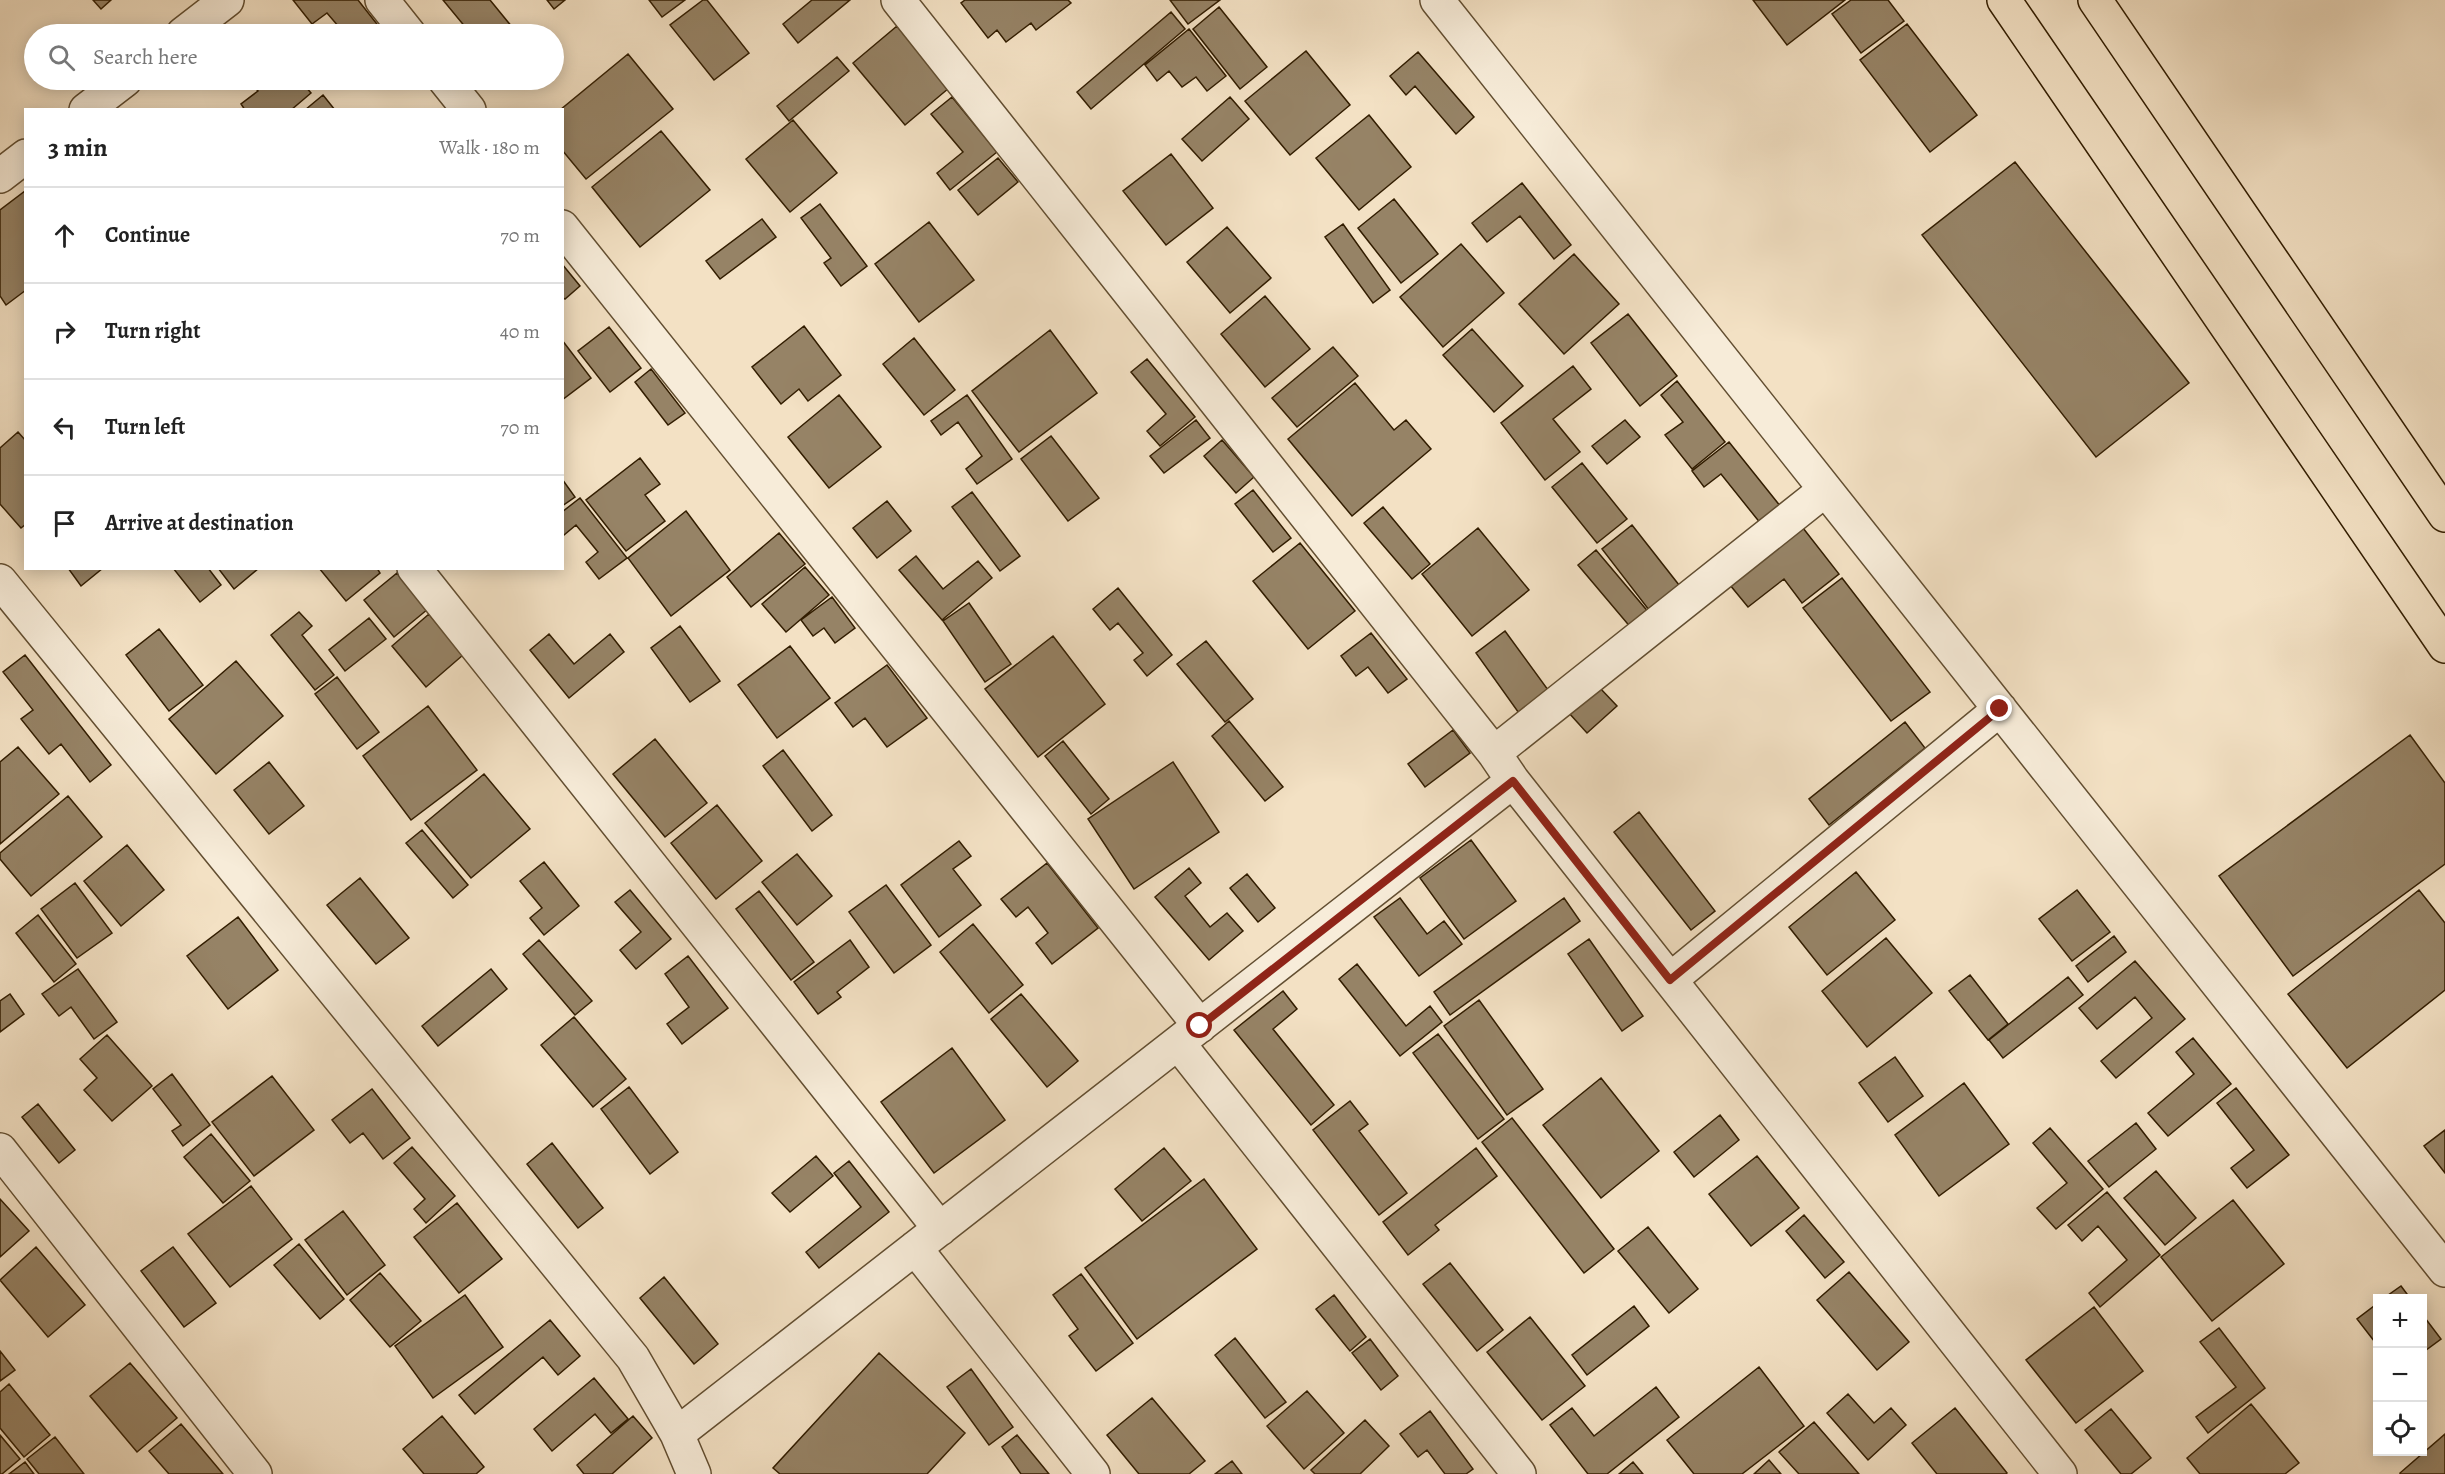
<!DOCTYPE html>
<html lang="en">
<head>
<meta charset="utf-8">
<style>
  body { margin:0; font-family:Alegreya,serif; background:#f6f6f6; color:#222 }
  .controls { position:absolute; right:18px; bottom:18px; display:grid; overflow:hidden; border-radius:0px; box-shadow:0 3px 15px #0003 }
  .controls button { width:54px; height:54px; display:grid; place-items:center; padding:0; border:0; border-bottom:2px solid #e0e0e0; background:#fff; color:#222; font:30px sans-serif }
  .stop { position:absolute; width:18px; height:18px; margin:-14px; border:4px solid #8f2418; border-radius:50%; background:#fff }
  .stop.end { background:#8f2418; border-color:#fff; box-shadow:0 2px 6px #0008 }
  .list { margin:0; padding:0; list-style:none }
  h2 { display:flex; justify-content:space-between; align-items:center; height:78px; margin:0; padding:0 24px; font-size:26px }
  h2 small { font-size:20px; font-weight:400; color:#767676 }
  .list li { display:grid; grid-template-columns:39px 1fr auto; gap:18px; align-items:center; box-sizing:border-box; height:96px; padding:0 24px; border-top:2px solid #e0e0e0 }
  .list b { display:block; font-size:22px; white-space:nowrap }
  .list em { font-size:20px; font-style:normal; color:#767676 }
  .icon { flex:none; width:33px; height:33px; fill:none; stroke:currentColor; stroke-width:2; stroke-linecap:round; stroke-linejoin:round }
  .map { position:relative; flex:none; width:2445px; height:1474px; overflow:hidden }
  .search { position:absolute; background:#fff; box-shadow:0 3px 15px #0003; left:24px; top:24px; width:540px; height:66px; display:flex; align-items:center; gap:15px; box-sizing:border-box; padding:0 21px; border-radius:33px; color:#767676; font-size:22px }
  .panel { position:absolute; background:#fff; box-shadow:0 3px 15px #0003; left:24px; top:108px; width:540px; height:462px; border-radius:0px }
  .map>svg:first-child { display:block }
  .building { fill:#968366; stroke:#321d00; stroke-width:1.5 }
  .lines { fill:none; stroke-linecap:round; stroke-linejoin:round }
  .minor-casing { stroke:#624e31; stroke-width:36 }
  .major-casing { stroke:#321d00; stroke-width:36 }
  .minor { stroke:#f7ecd9; stroke-width:33 }
  .major { stroke:#f3e1c4; stroke-width:33 }
  .route { stroke:#8f2418; stroke-width:8 }
</style>
</head>
<body>
<div class="map">
<svg width="2445" height="1474" viewBox="0 0 2445 1474">
  <rect width="100%" height="100%" fill="#f3e1c4"/>
  <filter id="stains"><feTurbulence type="fractalNoise" baseFrequency=".00333" numOctaves="4"/><feColorMatrix values="0 0 0 0 .2 0 0 0 0 .09 0 0 0 0 .02 0 0 0 .5 -.17"/></filter>
  <radialGradient id="worn" r=".72"><stop offset=".6" stop-color="#630" stop-opacity="0"/><stop offset="1" stop-color="#630" stop-opacity=".3"/></radialGradient>
  <!-- building -->
  <path class="building" d="M93 0H111L101 9Z
    M293 0H358L384 33 345 34 327 13 312 24Z
    M443 0H490L517 33 471 34Z
    M547 0H565L554 9Z
    M649 0H685L662 17Z
    M703 0H707L749 53 714 80 670 25Z
    M812 0H850L798 43 783 24Z
    M965 0H1068L1071 3 1036 30 1031 23 1006 42 997 30 988 38 961 3Z
    M1170 0H1220L1188 24Z
    M1753 0H1845L1787 45Z
    M1851 0H1888L1904 21 1861 53 1832 14Z
    M1219 7 1267 67 1240 89 1193 29Z
    M1171 12 1185 29 1091 109 1077 92Z
    M1907 24 1977 115 1930 152 1860 60Z
    M897 26 949 88 905 125 853 63Z
    M261 28 267 34H253Z
    M1189 29 1226 76 1207 91 1196 77 1182 87 1169 71 1157 81 1145 65Z
    M1306 51 1350 105 1290 155 1245 101Z
    M1418 52 1474 117 1456 134 1415 86 1406 95 1390 76Z
    M628 54 673 109 586 179 562 150V110H560Z
    M837 57 849 71 789 121 777 106Z
    M248 80H300L311 93 291 110H245L241 104 258 91Z
    M323 95 335 110H305Z
    M952 97 997 152 950 190 937 173 963 152 931 114Z
    M1230 97 1249 119 1202 161 1182 139Z
    M1369 115 1411 167 1359 210 1316 158Z
    M793 120 837 173 790 212 746 159Z
    M661 131 710 190 640 247 592 187Z
    M1171 154 1213 208 1166 245 1123 191Z
    M998 158 1018 182 978 215 958 190Z
    M2015 162 2189 383 2096 457 1922 235Z
    M1522 183 1571 245 1554 259 1520 216 1487 242 1472 223Z
    M25 191 26 290 6 305 0 296V210Z
    M1394 199 1438 254 1401 283 1358 228Z
    M820 204 867 266 841 286 824 263 831 258 801 218Z
    M762 219 776 237 720 279 706 261Z
    M929 222 974 280 919 322 875 264Z
    M1343 224 1390 290 1373 303 1325 237Z
    M1227 227 1271 278 1230 313 1187 262Z
    M1461 244 1504 293 1443 347 1400 297Z
    M1574 254 1619 304 1564 354 1519 304Z
    M562 264 580 286 565 299 562 297Z
    M1265 296 1310 349 1265 387 1221 334Z
    M1628 314 1677 376 1640 406 1591 343Z
    M804 326 841 375 808 401 799 389 781 404 752 367Z
    M609 327 641 368 610 392 578 351Z
    M1472 329 1523 386 1494 412 1443 355Z
    M1050 330 1097 393 1019 452 972 391Z
    M914 338 955 390 924 415 883 364Z
    M562 340 591 378 562 400Z
    M1333 347 1358 376 1297 427 1272 398Z
    M1147 359 1195 417 1160 446 1147 431 1166 414 1131 372Z
    M1573 366 1591 389 1553 419 1580 452 1545 480 1501 423Z
    M651 369 685 413 668 425 635 382Z
    M1677 381 1725 442 1692 469 1665 435 1683 422 1661 395Z
    M1355 383 1394 430 1406 420 1431 449 1352 516 1288 439Z
    M839 395 881 447 829 488 788 437Z
    M967 395 1012 459 977 484 966 469 982 456 958 422 941 435 931 421Z
    M1196 420 1210 438 1164 473 1150 456Z
    M1625 420 1640 437 1607 464 1592 446Z
    M18 432 26 441V524L21 528 0 504V448Z
    M1051 436 1099 498 1068 521 1021 459Z
    M1222 440 1254 477 1236 493 1204 456Z
    M1729 442 1781 507 1761 524 1721 474 1704 487 1692 471Z
    M640 458 660 484 645 495 665 521 626 551 586 500Z
    M1582 463 1627 519 1597 543 1552 487Z
    M562 479 575 497 562 506Z
    M1253 490 1291 538 1273 552 1235 504Z
    M972 492 1020 556 1000 571 952 507Z
    M580 498 627 558 599 579 586 562 598 552 576 525 564 535 562 533V512Z
    M887 501 911 531 877 558 853 528Z
    M1383 507 1430 564 1412 579 1364 523Z
    M686 511 730 570 671 616 628 558Z
    M1632 525 1679 585 1649 610 1602 549Z
    M1478 528 1529 590 1472 636 1422 574Z
    M1803 528 1839 574 1802 603 1784 579 1748 607 1730 585Z
    M779 533 805 564 751 607 727 577Z
    M1300 543 1355 611 1308 649 1253 581Z
    M1596 550 1650 614 1632 629 1578 565Z
    M916 556 943 589 978 561 992 578 942 620 899 570Z
    M805 567 829 595 786 632 762 604Z
    M68 568H103L81 586Z
    M173 568H208L221 585 200 602Z
    M218 568H259L234 589Z
    M319 568H377L380 573 346 601Z
    M397 573 428 609 394 637 364 600Z
    M1842 578 1930 692 1891 721 1803 608Z
    M1118 588 1172 655 1147 676 1134 660 1143 653 1118 623 1110 630 1093 609Z
    M832 597 855 628 835 643 824 628 813 636 801 620Z
    M969 603 1011 664 985 682 943 621Z
    M299 612 312 626 302 635 334 675 315 690 271 635Z
    M429 614 463 655 426 687 392 646Z
    M369 618 386 639 345 671 329 650Z
    M680 626 720 681 690 702 651 648Z
    M159 629 203 685 169 711 126 655Z
    M1505 631 1551 694 1521 716 1476 653Z
    M1371 633 1407 679 1388 693 1368 667 1356 676 1341 656Z
    M549 634 574 664 610 634 624 652 569 698 530 650Z
    M1053 636 1105 704 1038 757 985 689Z
    M1206 641 1253 699 1225 722 1177 664Z
    M790 646 830 698 777 738 738 685Z
    M25 655 111 765 90 782 61 744 49 754 21 719 33 710 3 672Z
    M236 661 283 716 216 774 169 719Z
    M887 665 927 718 887 747 865 718 853 727 835 703Z
    M337 677 379 732 357 749 315 694Z
    M1599 687 1617 706 1587 733 1569 713Z
    M428 706 477 770 411 820 363 756Z
    M1229 721 1283 787 1265 801 1212 736Z
    M1905 722 1925 748 1829 825 1809 799Z
    M1453 730 1470 753 1425 787 1408 764Z
    M2410 735 2445 783V864L2293 976 2219 876Z
    M655 739 707 803 665 837 613 774Z
    M1063 741 1109 799 1091 814 1045 756Z
    M18 747 59 794 0 844V762Z
    M783 750 832 815 812 831 763 766Z
    M269 762 304 806 269 834 234 790Z
    M1173 762 1219 832 1134 889 1088 819Z
    M484 774 530 829 471 878 425 823Z
    M68 796 102 837 31 896 0 859V853Z
    M717 805 762 861 716 899 671 843Z
    M1639 812 1715 911 1691 930 1614 832Z
    M422 830 468 885 453 898 406 843Z
    M1471 840 1516 901 1464 939 1420 878Z
    M959 841 971 856 953 869 981 905 939 937 901 885Z
    M127 845 164 890 121 926 84 881Z
    M797 854 832 896 797 925 762 882Z
    M544 862 579 906 544 935 530 918 542 908 520 881Z
    M1047 863 1098 928 1052 964 1036 943 1048 933 1028 907 1016 917 1001 899Z
    M1189 868 1201 883 1185 896 1210 927 1227 913 1243 931 1209 960 1155 897Z
    M1856 872 1895 920 1827 975 1789 927Z
    M1247 874 1275 908 1258 922 1230 888Z
    M360 878 409 938 376 964 327 905Z
    M75 883 112 933 77 958 41 909Z
    M886 885 931 945 894 973 849 912Z
    M630 890 671 939 636 969 620 950 641 932 615 902Z
    M2077 890 2110 932 2072 961 2039 919Z
    M2419 890 2445 923V990L2347 1068 2288 994Z
    M759 891 814 962 791 980 736 909Z
    M1400 898 1427 934 1444 921 1462 944 1419 976 1374 917Z
    M1564 898 1580 921 1450 1015 1434 992Z
    M38 915 76 964 54 982 16 933Z
    M238 917 278 970 228 1009 187 956Z
    M973 924 1023 985 989 1013 940 952Z
    M2114 936 2126 952 2088 982 2076 966Z
    M1886 938 1932 993 1867 1047 1822 991Z
    M1589 939 1643 1016 1622 1031 1568 954Z
    M539 940 592 1001 575 1015 523 954Z
    M850 940 869 967 837 992 841 997 818 1014 794 982Z
    M688 956 728 1008 682 1044 667 1024 689 1007 665 974Z
    M2135 961 2185 1019 2116 1078 2101 1061 2152 1018 2135 997 2097 1029 2079 1008Z
    M1357 964 1406 1026 1430 1006 1442 1022 1400 1056 1339 979Z
    M78 969 117 1022 94 1039 71 1007 59 1016 42 994Z
    M491 969 507 989 438 1046 422 1026Z
    M1970 975 2008 1024 1988 1040 1949 991Z
    M2068 977 2083 995 2003 1058 1989 1040Z
    M1283 991 1297 1009 1273 1029 1334 1105 1311 1125 1234 1030Z
    M10 994 24 1014 0 1032V1001Z
    M1021 994 1078 1061 1047 1087 991 1019Z
    M1479 1000 1543 1089 1507 1115 1444 1026Z
    M574 1017 626 1079 593 1107 541 1045Z
    M1438 1034 1504 1119 1478 1139 1413 1053Z
    M107 1035 152 1086 112 1121 84 1090 97 1078 80 1059Z
    M2193 1038 2231 1084 2168 1136 2148 1113 2194 1074 2176 1052Z
    M952 1048 1005 1120 934 1173 881 1102Z
    M1895 1057 1923 1096 1888 1122 1859 1083Z
    M172 1074 210 1125 183 1146 172 1131 181 1125 153 1089Z
    M272 1076 314 1130 254 1176 212 1122Z
    M1601 1078 1659 1151 1601 1198 1543 1125Z
    M1964 1083 2009 1144 1939 1196 1895 1135Z
    M629 1087 678 1152 650 1174 601 1109Z
    M2236 1088 2289 1155 2247 1188 2231 1168 2254 1150 2217 1103Z
    M372 1089 410 1138 383 1159 363 1133 350 1143 332 1120Z
    M1350 1101 1368 1124 1359 1131 1407 1193 1379 1215 1313 1130Z
    M38 1104 75 1150 59 1163 22 1117Z
    M1720 1115 1739 1140 1694 1177 1674 1152Z
    M1512 1118 1614 1249 1584 1273 1482 1142Z
    M2136 1123 2156 1149 2109 1187 2088 1161Z
    M2050 1128 2103 1189 2056 1229 2037 1208 2067 1183 2033 1143Z
    M2445 1130V1173L2424 1146Z
    M211 1134 250 1181 223 1203 184 1157Z
    M552 1143 603 1208 578 1228 527 1164Z
    M412 1147 455 1196 426 1223 414 1209 425 1199 394 1163Z
    M1164 1148 1191 1181 1142 1221 1115 1189Z
    M1476 1148 1497 1176 1435 1225 1439 1230 1408 1255 1383 1222Z
    M816 1156 833 1176 790 1212 772 1193Z
    M1757 1156 1799 1208 1751 1246 1709 1194Z
    M849 1161 889 1212 819 1268 806 1252 861 1207 834 1173Z
    M2156 1171 2196 1218 2165 1245 2124 1198Z
    M1204 1179 1257 1249 1137 1339 1085 1268Z
    M251 1186 292 1239 230 1287 188 1234Z
    M2107 1192 2160 1255 2100 1307 2089 1293 2127 1260 2098 1226 2082 1241 2068 1225Z
    M0 1199 29 1231 0 1257Z
    M2233 1200 2284 1264 2212 1321 2161 1257Z
    M457 1203 502 1259 459 1293 414 1237Z
    M343 1211 385 1265 347 1295 305 1240Z
    M1804 1215 1844 1262 1825 1278 1786 1231Z
    M1648 1227 1698 1289 1669 1313 1618 1251Z
    M299 1244 344 1299 320 1319 274 1265Z
    M36 1247 85 1305 48 1337 0 1280Z
    M173 1247 216 1303 184 1327 141 1271Z
    M1450 1263 1503 1330 1477 1351 1423 1284Z
    M1849 1272 1909 1342 1877 1370 1817 1300Z
    M380 1273 421 1321 390 1347 350 1300Z
    M1081 1274 1133 1343 1096 1371 1069 1336 1078 1329 1053 1295Z
    M664 1277 718 1344 694 1364 640 1298Z
    M2401 1286 2410 1298H2384Z
    M465 1295 503 1347 433 1398 395 1346Z
    M1334 1295 1366 1337 1350 1351 1316 1309Z
    M2378 1303V1346L2357 1319Z
    M1634 1306 1649 1326 1587 1375 1572 1355Z
    M2094 1307 2143 1371 2076 1423 2026 1360Z
    M2422 1314 2441 1339 2422 1353Z
    M1530 1317 1585 1386 1542 1420 1487 1352Z
    M550 1320 580 1356 558 1375 543 1357 475 1414 459 1395Z
    M2219 1328 2265 1388 2208 1433 2196 1417 2236 1387 2200 1342Z
    M1235 1338 1286 1402 1265 1418 1215 1355Z
    M1370 1339 1398 1376 1381 1390 1352 1353Z
    M0 1351 15 1370 0 1381Z
    M879 1353 965 1433 927 1474H780L773 1468Z
    M130 1363 177 1418 137 1452 90 1396Z
    M1759 1367 1804 1426 1742 1474H1694L1667 1440Z
    M971 1369 1013 1427 989 1445 947 1387Z
    M594 1378 628 1419 611 1433 595 1414 552 1451 534 1429Z
    M9 1384 50 1435 24 1457 0 1428V1392Z
    M1656 1387 1679 1417 1607 1474H1588L1550 1425 1572 1408 1594 1436Z
    M1307 1391 1344 1433 1304 1469 1267 1426Z
    M1848 1394 1874 1423 1891 1408 1906 1425 1868 1460 1827 1413Z
    M1152 1398 1205 1461 1189 1474H1139L1107 1435Z
    M2251 1404 2299 1463 2285 1474H2200L2187 1458Z
    M1955 1408 2007 1473 2006 1474H1937L1912 1443Z
    M2111 1409 2151 1458 2131 1474H2121L2085 1430Z
    M1430 1411 1473 1469 1466 1474H1445L1427 1450 1418 1457 1400 1434Z
    M442 1416 484 1467 476 1474H424L403 1449Z
    M633 1416 652 1438 612 1474H584L577 1465Z
    M1365 1420 1389 1446 1360 1474H1315L1311 1470Z
    M1814 1422 1859 1474H1799L1779 1452Z
    M181 1424 223 1474H169L149 1451Z
    M2445 1434V1474H2400V1473Z
    M0 1435 20 1459 2 1474H0Z
    M1017 1435 1049 1474H1021L1002 1447Z
    M55 1437 84 1474H39L27 1459Z
    M1769 1460 1781 1474H1754Z
    M1232 1461 1242 1474H1215Z
    M25 1462 34 1474H9Z
    M1633 1462 1643 1474H1619Z"/>
  <g class="lines">
    <!-- minor casing -->
    <g class="minor-casing">
      <path id="minor" d="M382 0 409 34
        M898 0 1494 753 1513 781 2060 1474
        M1437 0 2445 1270
        M183 34 227 0
        M445 80 469 110
        M86 110 125 80
        M0 176 26 156
        M562 227 1200 1026
        M414 568 940 1229
        M0 581 633 1358 677 1434 694 1474
        M1494 753 1825 490
        M1670 980 2000 709
        M1178 1043 1519 1474
        M0 1150 255 1474
        M915 1248 1093 1474
        M677 1434 1513 781"/>
    </g>
    <!-- major casing -->
    <g class="major-casing">
      <path id="major" d="M2004 0 2445 646
        M2095 0 2445 515"/>
    </g>
    <!-- minor -->
    <use href="#minor" class="minor"/>
    <!-- major -->
    <use href="#major" class="major"/>
  </g>
  <g class="lines">
    <!-- route -->
    <path class="route" d="M1200 1026 1513 781 1670 980 2000 709"/>
  </g>
  <rect width="100%" height="100%" filter="url(#stains)"/>
  <rect width="100%" height="100%" fill="url(#worn)"/>
</svg>
<div class="controls">
<button>+</button>
<button>−</button>
<button><svg class="icon" aria-label="locate" viewBox="0 0 24 24"><circle cx="12" cy="12" r="6"/><path d="M12 2v4M12 18v4M2 12h4M18 12h4"/></svg></button>
</div>
<div class="stop" style="left:1200px;top:1026px"></div>
<div class="stop end" style="left:2000px;top:709px"></div>
<div class="search"><svg class="icon" aria-label="search" viewBox="0 0 24 24"><circle cx="10" cy="10" r="6"/><path d="M15 15l6 6"/></svg>Search here</div>
<section class="panel">
<h2>3 min<small>Walk · 180 m</small></h2>
<ul class="list">
<li><svg class="icon" aria-label="ahead" viewBox="0 0 24 24"><path d="M12 20V5M6 11l6-6 6 6"/></svg><div><b>Continue</b></div><em>70 m</em></li>
<li><svg class="icon" aria-label="right" viewBox="0 0 24 24"><path d="M7 20v-9h11M14 6l5 5-5 5"/></svg><div><b>Turn right</b></div><em>40 m</em></li>
<li><svg class="icon" aria-label="left" viewBox="0 0 24 24"><path d="M17 20v-9H6M10 6l-5 5 5 5"/></svg><div><b>Turn left</b></div><em>70 m</em></li>
<li><svg class="icon" aria-label="arrive" viewBox="0 0 24 24"><path d="M6 21V4h12l-3 4 3 4H6"/></svg><div><b>Arrive at destination</b></div></li>
</ul>
</section>
</div>
</body>
</html>
